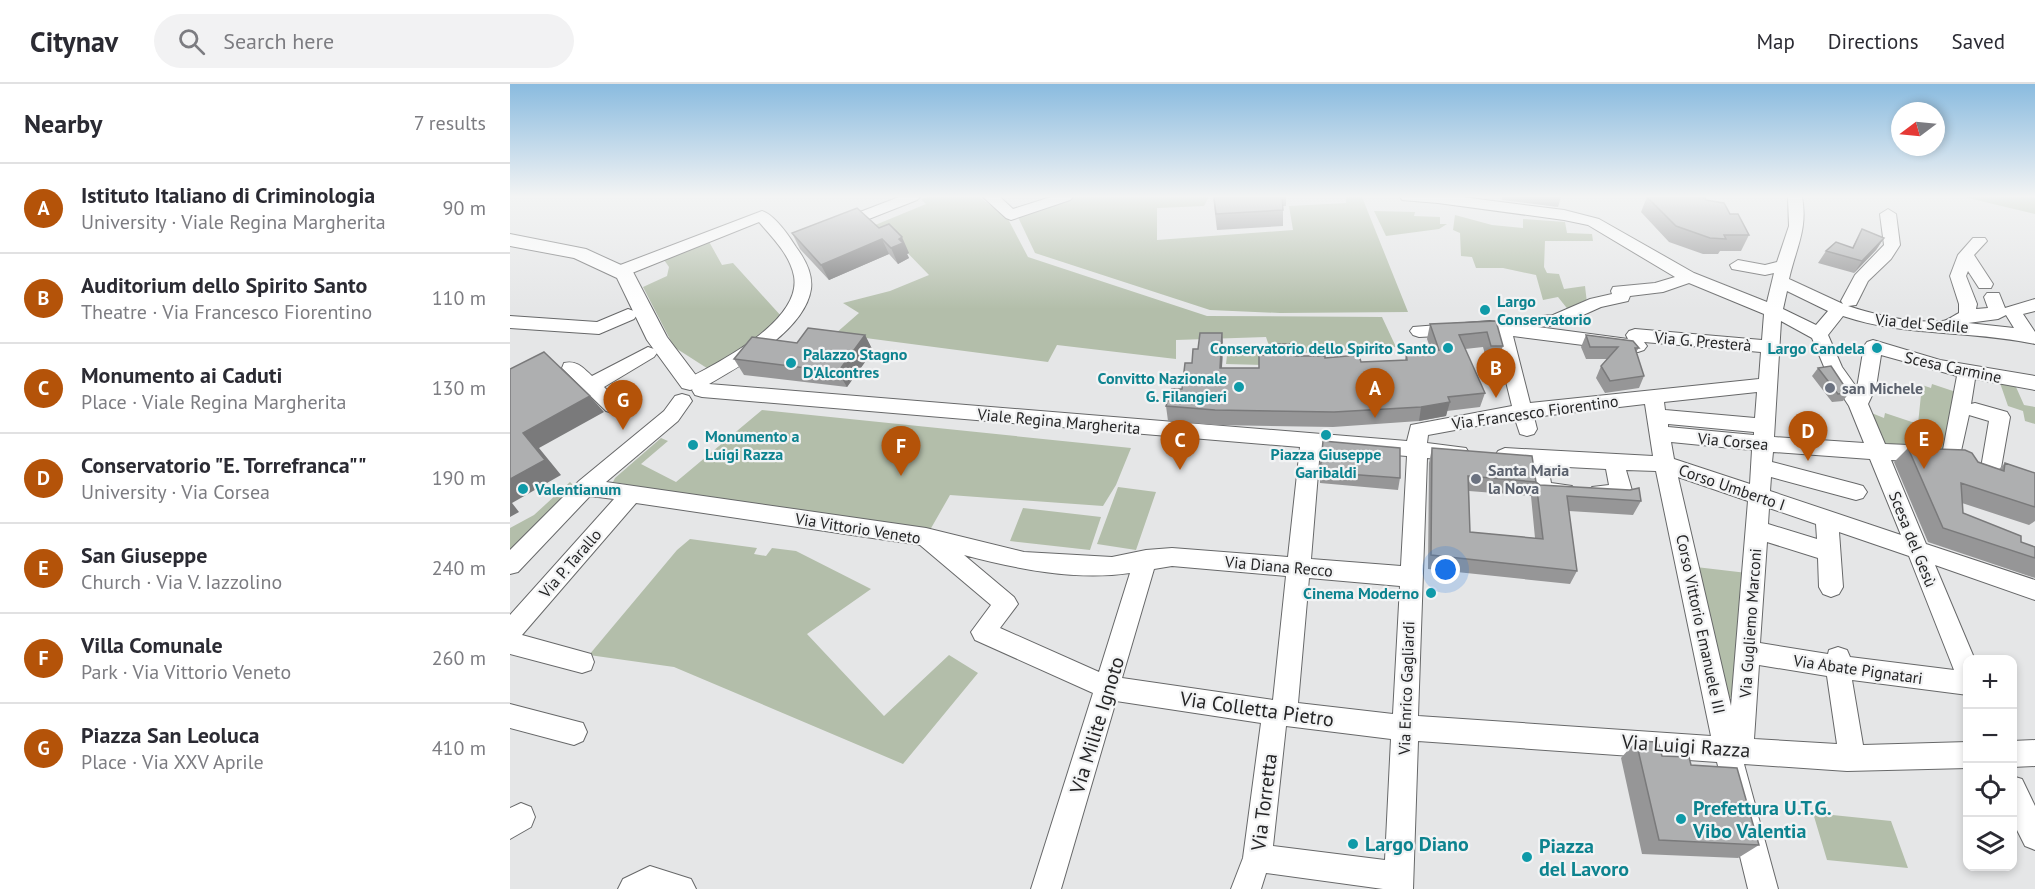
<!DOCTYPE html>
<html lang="en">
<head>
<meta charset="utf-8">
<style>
  body { margin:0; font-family:"PT Sans",sans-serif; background:#f2f2f3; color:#2b2b33 }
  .controls { position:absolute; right:18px; bottom:18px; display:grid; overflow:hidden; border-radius:12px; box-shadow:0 3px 9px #0003 }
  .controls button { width:54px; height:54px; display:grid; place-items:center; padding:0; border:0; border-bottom:2px solid #e1e1e2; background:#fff; color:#2b2b33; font:30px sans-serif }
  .compass { position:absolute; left:1381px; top:18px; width:54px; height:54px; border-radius:50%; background:#fff; box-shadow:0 3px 9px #0003; rotate:254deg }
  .you { position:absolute; left:936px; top:486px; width:21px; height:21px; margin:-15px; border:4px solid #fff; border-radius:50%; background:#1a73e8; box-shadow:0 0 0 9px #1a73e833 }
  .badge { display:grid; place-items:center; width:39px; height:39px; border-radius:50%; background:#b45309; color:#fff; font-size:20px; font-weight:700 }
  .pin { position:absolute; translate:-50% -50px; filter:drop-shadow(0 2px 3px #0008) }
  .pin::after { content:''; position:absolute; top:32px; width:21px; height:18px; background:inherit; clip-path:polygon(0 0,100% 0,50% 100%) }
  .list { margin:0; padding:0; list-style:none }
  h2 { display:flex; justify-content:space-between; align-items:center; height:78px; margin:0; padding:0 24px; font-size:26px }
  h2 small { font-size:20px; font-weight:400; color:#7c7c81 }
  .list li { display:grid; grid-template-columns:39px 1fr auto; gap:18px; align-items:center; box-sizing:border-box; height:90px; padding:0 24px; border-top:2px solid #e1e1e2 }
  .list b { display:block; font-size:22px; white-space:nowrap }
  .list p { margin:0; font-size:20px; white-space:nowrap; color:#7c7c81 }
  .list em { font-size:20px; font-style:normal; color:#7c7c81 }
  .icon { flex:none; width:33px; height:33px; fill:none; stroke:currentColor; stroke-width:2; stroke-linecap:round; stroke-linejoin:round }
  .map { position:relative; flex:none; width:1525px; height:805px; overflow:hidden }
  header { display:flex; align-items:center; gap:36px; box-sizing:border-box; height:84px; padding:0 30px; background:#fff; border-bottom:2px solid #e1e1e2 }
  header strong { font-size:28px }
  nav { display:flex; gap:33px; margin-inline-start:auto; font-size:21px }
  .search { width:420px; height:54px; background:#f2f2f3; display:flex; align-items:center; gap:15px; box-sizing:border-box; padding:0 21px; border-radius:33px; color:#7c7c81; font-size:22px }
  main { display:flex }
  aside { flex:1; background:#fff }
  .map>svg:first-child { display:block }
  .green { fill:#b3beaa }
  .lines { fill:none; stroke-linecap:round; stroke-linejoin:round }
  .minor-casing { stroke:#676869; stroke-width:2 }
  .major-casing { stroke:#676869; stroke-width:2 }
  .minor { fill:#fff; fill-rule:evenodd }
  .major { fill:#fff; fill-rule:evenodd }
  .wall { fill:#969697; fill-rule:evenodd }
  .shaded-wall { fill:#7a7a7b }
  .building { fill:#aeafb0; stroke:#7a7a7b; stroke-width:1.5; fill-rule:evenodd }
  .culture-dot { fill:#0f9aa8; stroke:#f2f3f4; stroke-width:2 }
  .worship-dot { fill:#6b7280; stroke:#f2f3f4; stroke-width:2 }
  .labels { text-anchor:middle; stroke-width:4.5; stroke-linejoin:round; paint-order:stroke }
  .culture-label { font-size:16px; font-weight:bold; fill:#0d838f; stroke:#f2f3f4; text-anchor:start }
  .street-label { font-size:16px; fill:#252526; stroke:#f2f3f4 }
  .worship-label { font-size:16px; font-weight:bold; fill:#5b616d; stroke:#f2f3f4; text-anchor:start }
  .near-street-label { font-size:20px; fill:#252526; stroke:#f2f3f4 }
  .near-culture-label { font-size:20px; font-weight:bold; fill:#0d838f; stroke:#f2f3f4; text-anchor:start }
</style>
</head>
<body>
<header>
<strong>Citynav</strong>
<div class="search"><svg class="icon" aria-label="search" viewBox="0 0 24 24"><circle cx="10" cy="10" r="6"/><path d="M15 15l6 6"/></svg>Search here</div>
<nav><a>Map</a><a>Directions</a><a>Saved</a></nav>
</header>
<main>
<aside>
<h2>Nearby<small>7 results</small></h2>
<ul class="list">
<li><span class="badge">A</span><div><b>Istituto Italiano di Criminologia</b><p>University · Viale Regina Margherita</p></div><em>90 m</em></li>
<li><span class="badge">B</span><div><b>Auditorium dello Spirito Santo</b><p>Theatre · Via Francesco Fiorentino</p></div><em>110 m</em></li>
<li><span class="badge">C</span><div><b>Monumento ai Caduti</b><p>Place · Viale Regina Margherita</p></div><em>130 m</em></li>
<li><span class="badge">D</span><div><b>Conservatorio &quot;E. Torrefranca&quot;&quot;</b><p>University · Via Corsea</p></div><em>190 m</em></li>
<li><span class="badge">E</span><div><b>San Giuseppe</b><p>Church · Via V. Iazzolino</p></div><em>240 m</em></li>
<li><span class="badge">F</span><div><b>Villa Comunale</b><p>Park · Via Vittorio Veneto</p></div><em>260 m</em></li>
<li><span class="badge">G</span><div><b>Piazza San Leoluca</b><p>Place · Via XXV Aprile</p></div><em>410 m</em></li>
</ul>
</aside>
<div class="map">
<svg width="1525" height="805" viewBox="0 0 1525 805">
  <rect width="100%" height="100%" fill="#e5e6e7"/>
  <!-- green -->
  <path class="green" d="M417 113H469L497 133 518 173 697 232 872 233 886 263 762 271 756 253 666 256V275L547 261 538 278 325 250 349 229 333 219 380 207 419 191 385 156 358 144 416 120 411 115Z
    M562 113H699L694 122 647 124V156L783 146 779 122 836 119V113H852L898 228 770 229 700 226 525 169 507 131Z
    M1454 113H1525V130Z
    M864 127 905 128 904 132 930 133V140H937L929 145 876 152Z
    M945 131 982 141 1013 144V135L1055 138 1057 149 1082 150 1083 157H1035L1034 183 1037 189 1049 190 1054 205 1075 202 1077 219 1060 228 1048 213 1033 216 1026 191 993 184H966L962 173 951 172 950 149 943 146Z
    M197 154 212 181 223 179 272 233 203 288 164 263 133 203 157 192 159 183 152 173Z
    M718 263H754L753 281 716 280Z
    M1490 299 1506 303 1514 321 1525 323V340L1515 337 1513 327 1498 322Z
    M1422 300 1446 308 1434 367 1371 365 1354 326 1374 334 1375 329 1408 340 1412 301 1421 304Z
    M252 326 621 364 606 401 593 422 440 411 416 453 103 398 105 394 151 354 158 357 131 380 166 398Z
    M60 398 64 402 0 467V444L24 431Z
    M608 403 646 408 626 466 587 460Z
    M513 424 591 433 580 466 500 457Z
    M180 455 247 464 244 470 256 472 262 464 286 467 361 505 297 550 374 632 439 571 468 589 393 680 164 583 79 571 167 466Z
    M1186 483 1237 489 1225 615 1215 612Z
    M1303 729 1381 737 1398 784 1317 776Z"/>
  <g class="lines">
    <!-- minor casing -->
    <g class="minor-casing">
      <path id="minor" d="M389 113H410L407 116 336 144 330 146 322 141 324 138Z
        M473 113H490L503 125 541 113H563L560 116 501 136 496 134Z
        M890 113H952L1054 126 1089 135 1184 189 1257 218 1264 189 1255 191 1222 185 1220 181 1228 176 1255 181 1267 178 1279 142 1278 113H1292C1298 145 1286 164 1279 195L1333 220 1331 217 1345 191 1374 161 1370 130 1378 125 1386 130 1390 161 1381 175 1358 197 1346 221 1338 222C1366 231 1402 240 1432 237 1437 237 1443 232 1449 229V220L1440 192 1448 171 1463 154H1475L1477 157 1464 171 1483 200 1481 204H1469L1458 187 1456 192 1467 220 1466 225 1478 224 1474 213 1477 209H1489L1495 224 1525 215V227L1513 230 1525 248V260C1461 246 1395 253 1333 232L1318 251 1332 283 1347 304 1354 262 1357 258 1363 256 1430 276 1525 292V306L1465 295 1461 320 1465 319 1497 328 1500 333 1491 384 1488 390 1481 392 1474 390 1471 384 1479 337 1459 331 1449 376 1442 379 1435 376 1432 371 1447 292 1371 271 1366 303 1358 320 1375 360 1421 362 1428 365 1431 370 1428 375 1421 378 1381 376 1416 460 1525 496V516L1425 481 1465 576H1458V611L1342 596 1353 661 1458 658V684L1337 687 1234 680 1268 805H1238L1207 678 908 657 903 805H873L756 789 751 805H721L733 774 751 639 606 617 551 805H521L583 609 465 556 461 548 481 521 410 461 126 419 12 551 81 570 84 578 81 586 72 589 0 570V531L104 415 80 412 8 488 0 490V466L69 397 154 327 165 312 172 310 179 312 182 317 168 337 96 398 416 444 514 468 602 473 636 466 662 464 778 473 790 363 192 313 185 311 182 306 184 303 179 298 181 293C213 276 292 236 284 192 280 171 263 154 249 138L117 191H105L103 187 105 183 252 127C265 131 279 152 286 163 295 175 303 190 301 205 295 246 232 281 199 300L897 357 901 341 1002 322 984 249 909 253 903 251 900 247 903 243 980 237 1008 241 1006 238 1009 234 1043 231 1080 215 1102 210 1101 207 1103 203 1145 199 1165 193 1078 141 1054 136 928 119 892 116ZM1179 199 1254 230 1252 256 1125 245 1119 247 1116 251 1118 255 1028 243 1051 241 1091 223 1118 217 1120 212 1153 208ZM1277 207 1318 227 1306 241 1273 225ZM1496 231 1504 244 1458 239 1488 235ZM1271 237 1302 254 1315 285 1339 322 1354 359 1264 353ZM1003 252 1128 268 1134 266 1137 262 1134 258 1251 268 1249 295 1020 319ZM1247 308 1245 334 1155 326 1154 318ZM1135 320 1143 372 995 364 988 367 985 372 988 377 1017 381 1025 413C1036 417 1051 418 1062 414L1066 408 1062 402 1041 399 1038 382 1096 385 1099 401 1082 403 1078 409 1082 415C1093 419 1108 420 1119 416L1123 410 1116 386 1146 387 1201 652 908 632 917 374 949 377 956 374 959 369 956 364 917 359 918 351 1005 335 1010 350 1017 352 1024 350 1027 345 1024 333ZM1158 340 1244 348V351L1158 343ZM1161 358 1242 366 1240 400 1164 375ZM810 365 897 372 891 482 801 475ZM1263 368 1360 375 1391 451 1260 407 1261 393 1346 416 1353 414 1357 408 1353 402 1346 400 1262 378ZM1168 393 1238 417 1221 622ZM1259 424 1306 440 1307 455 1258 440ZM1329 448 1399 472 1444 586 1340 573 1337 566 1328 563 1319 566 1318 570 1250 559 1257 458 1308 474 1309 503 1313 510 1321 513 1329 510 1333 503ZM454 471C507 485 565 497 620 489L589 588 490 544 508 520 504 513ZM662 482 776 492 763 616 612 594 644 485ZM799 494 890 502 883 630 788 619ZM1249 581 1317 592 1327 660 1244 655ZM776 642 881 655 875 776 763 762Z
        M118 225 124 227 127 231 124 235 89 250 0 244V232L87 238Z
        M138 263 144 265 147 269 144 273 94 303 113 322 110 327 103 329 96 327 52 284 54 279C67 276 73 284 82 292Z
        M0 620 73 639 77 648 73 657 64 661 0 644Z
        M1525 656V682L1502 683V657Z
        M1502 692 1512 695 1525 722V766L1515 762 1502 736Z
        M11 719 21 723 25 733 21 743 0 755V724Z
        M140 782 181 795 186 805H108L113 795Z"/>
    </g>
    <!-- major casing -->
    <g class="major-casing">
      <path id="major" d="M0 150 76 165 122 186 157 253 191 298 188 304 180 306 172 304 137 256 107 194 64 174 0 162Z"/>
    </g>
    <!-- minor -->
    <use href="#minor" class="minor"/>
    <!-- major -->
    <use href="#major" class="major"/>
  </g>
  <!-- wall -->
  <path class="wall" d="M703 113H776V122H773V142L707 146Z
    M992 113H1051L1048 123 992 116Z
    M1137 113 1196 116 1220 130 1239 151 1231 167H1210L1208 170H1193L1159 158 1131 128Z
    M369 144 399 169 397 170 399 174 388 180 379 170 319 196 290 165 282 149Z
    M1352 145 1374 154 1366 166 1344 189 1308 179 1316 167 1342 164Z
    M986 237 993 262 988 276 977 277 973 263 955 265 975 309 970 323 937 327 936 332 909 337 823 343 706 341 658 337 656 322 672 305 682 279 688 265 712 249 713 263 712 284H749L784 272 815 274 851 278 895 276 896 268 921 266 917 255 920 240Z
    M355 251 363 267 337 303 234 291 224 275 287 259Z
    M1076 251 1129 264 1126 268 1134 292 1129 304 1095 309 1086 294 1091 282 1097 275H1076L1071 263Z
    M1308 284 1339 309 1333 317 1322 318 1302 292Z
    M922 364 1026 398 1030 401 1131 417 1123 431 1059 427 1067 487 1060 500 918 485 919 379ZM959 407 1021 412 1025 454 960 448Z
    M1398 364 1468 378 1489 385 1495 379 1525 389V437L1519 441 1452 419 1453 429 1511 458 1525 463V494L1418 458 1384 378Z
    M810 388 890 394 888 406 810 399Z
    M1126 657 1152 672 1181 681 1249 761 1228 774 1132 770 1111 674Z"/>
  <!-- shaded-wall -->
  <path class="shaded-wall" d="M392 153 399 169 397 170 399 174 388 180 381 164 389 155Z
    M1374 154 1366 166 1344 189 1352 177Z
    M372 155 379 170 319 196 311 181Z
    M712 249 713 263 711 299 710 284Z
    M355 251 363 267 337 303 328 288Z
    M80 312 94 328 29 364 51 391 2 419 9 428 0 433V395L13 349Z
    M940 318 936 332 909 337 911 323Z"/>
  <!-- building -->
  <path class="building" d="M704 113H772L773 126 706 130Z
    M1137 113 1195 114 1196 116 1214 119 1220 130H1228L1239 151H1214L1216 155 1200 154 1166 142Z
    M347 124 369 144 379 140 392 153 389 155 393 159 381 164 372 155 311 181 282 149Z
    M1352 145 1374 154 1352 177 1316 167 1326 158 1343 164Z
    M986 237 993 262H981L977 248 949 251 975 309 938 313 940 318 911 323 824 328 705 326 656 322 662 305H672L675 279H682L683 265H688L690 249H712L710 284H749V271H760L762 260H784V272H815V274L849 271 851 278 897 276 896 268 929 266 920 240Z
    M298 244 355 251 328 288 224 275 242 253 287 259Z
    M1076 251 1123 257 1129 264H1125L1134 292 1100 297 1091 282 1108 263H1080Z
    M34 268 80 312 13 349 35 376 0 395V285Z
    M1321 282 1339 309 1328 310 1308 284Z
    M813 357 890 364V394L810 388Z
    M922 364 1022 372 1026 398 1030 401 1120 406 1129 404 1131 417 1057 412 1067 487 921 471ZM958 392 1026 398 1033 455 960 448Z
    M1398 364 1455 366 1462 369 1468 378 1494 387 1495 379 1525 389V423L1451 399 1453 429 1511 452V458L1525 463V474L1433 444Z
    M1126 657 1148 658 1152 672 1179 673 1181 681 1227 684 1249 761 1149 756Z"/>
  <!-- sky -->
  <linearGradient id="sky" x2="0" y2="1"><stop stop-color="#8abbdf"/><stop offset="0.5" stop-color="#f3f4f4"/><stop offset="1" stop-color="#f3f4f4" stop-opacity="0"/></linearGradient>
  <rect width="1525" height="225" fill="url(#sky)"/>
  <!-- markers -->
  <g class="culture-dot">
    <circle cx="975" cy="226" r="6"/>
    <circle cx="938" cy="264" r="6"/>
    <circle cx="1367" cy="264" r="6"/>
    <circle cx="281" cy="279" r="6"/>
    <circle cx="729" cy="303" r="6"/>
    <circle cx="816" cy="351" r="6"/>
    <circle cx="183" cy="361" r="6"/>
    <circle cx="13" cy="405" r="6"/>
    <circle cx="921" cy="509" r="6"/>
    <circle cx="1171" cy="735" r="6"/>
    <circle cx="843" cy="760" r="6"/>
    <circle cx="1017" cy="773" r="6"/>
  </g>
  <g class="worship-dot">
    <circle cx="1320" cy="304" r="6"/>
    <circle cx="966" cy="395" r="6"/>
  </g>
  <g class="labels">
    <!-- culture labels -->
    <g class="culture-label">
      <text x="987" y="223">Largo<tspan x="987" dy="18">Conservatorio</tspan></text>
      <text x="926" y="270" text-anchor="end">Conservatorio dello Spirito Santo</text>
      <text x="1355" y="270" text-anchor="end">Largo Candela</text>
      <text x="293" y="276">Palazzo Stagno<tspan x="293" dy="18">D'Alcontres</tspan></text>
      <text x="717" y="300" text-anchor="end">Convitto Nazionale<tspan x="717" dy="18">G. Filangieri</tspan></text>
      <text x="195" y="358">Monumento a<tspan x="195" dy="18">Luigi Razza</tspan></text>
      <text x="816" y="376" text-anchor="middle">Piazza Giuseppe<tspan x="816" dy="18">Garibaldi</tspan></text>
      <text x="25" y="411">Valentianum</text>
      <text x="909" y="515" text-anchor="end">Cinema Moderno</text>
    </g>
    <!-- street labels -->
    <g class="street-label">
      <text transform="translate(1412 239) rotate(5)" y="6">Via del Sedile</text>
      <text transform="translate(1193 257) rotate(5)" y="6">Via G. Presterà</text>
      <text transform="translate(1443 283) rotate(12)" y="6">Scesa Carmine</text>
      <text transform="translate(1025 328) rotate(-8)" y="6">Via Francesco Fiorentino</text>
      <text transform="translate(549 337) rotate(5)" y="6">Viale Regina Margherita</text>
      <text transform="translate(1223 357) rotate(5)" y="6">Via Corsea</text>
      <text transform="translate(1222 403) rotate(19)" y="6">Corso Umberto I</text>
      <text transform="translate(348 444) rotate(9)" y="6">Via Vittorio Veneto</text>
      <text transform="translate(1403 455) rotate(68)" y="6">Scesa del Gesù</text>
      <text transform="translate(60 479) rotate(-49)" y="6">Via P. Tarallo</text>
      <text transform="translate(769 482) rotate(5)" y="6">Via Diana Recco</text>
      <text transform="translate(1240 539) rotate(-86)" y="6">Via Gugliemo Marconi</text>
      <text transform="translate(1191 540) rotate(78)" y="6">Corso Vittorio Emanuele III</text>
      <text transform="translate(1348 585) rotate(8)" y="6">Via Abate Pignatari</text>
      <text transform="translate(896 604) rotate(-88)" y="6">Via Enrico Gagliardi</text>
    </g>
    <!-- worship labels -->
    <g class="worship-label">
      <text x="1332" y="310">san Michele</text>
      <text x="978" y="392">Santa Maria<tspan x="978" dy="18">la Nova</tspan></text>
    </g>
    <!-- near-street labels -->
    <g class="near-street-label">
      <text transform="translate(747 625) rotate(8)" y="7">Via Colletta Pietro</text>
      <text transform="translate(587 641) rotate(-73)" y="7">Via Milite Ignoto</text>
      <text transform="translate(1176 662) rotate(4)" y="7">Via Luigi Razza</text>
      <text transform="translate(754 718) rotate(-83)" y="7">Via Torretta</text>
    </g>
    <!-- near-culture labels -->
    <g class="near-culture-label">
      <text x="1183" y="731">Prefettura U.T.G.<tspan x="1183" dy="23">Vibo Valentia</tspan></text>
      <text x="855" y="767">Largo Diano</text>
      <text x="1029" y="769">Piazza<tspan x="1029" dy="23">del Lavoro</tspan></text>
    </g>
  </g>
</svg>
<div class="controls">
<button>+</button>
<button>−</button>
<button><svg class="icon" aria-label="locate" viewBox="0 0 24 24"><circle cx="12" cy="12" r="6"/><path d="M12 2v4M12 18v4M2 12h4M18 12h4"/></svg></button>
<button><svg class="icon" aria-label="layers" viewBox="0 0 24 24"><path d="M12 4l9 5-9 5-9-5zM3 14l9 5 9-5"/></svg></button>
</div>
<svg class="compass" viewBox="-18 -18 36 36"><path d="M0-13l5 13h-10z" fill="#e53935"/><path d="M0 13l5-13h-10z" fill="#7c7c81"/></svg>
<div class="you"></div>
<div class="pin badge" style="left:865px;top:334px">A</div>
<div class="pin badge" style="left:986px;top:314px">B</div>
<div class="pin badge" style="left:670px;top:386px">C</div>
<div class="pin badge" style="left:1298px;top:377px">D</div>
<div class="pin badge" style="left:1414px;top:385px">E</div>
<div class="pin badge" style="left:391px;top:392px">F</div>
<div class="pin badge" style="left:113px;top:346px">G</div>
</div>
</main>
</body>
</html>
